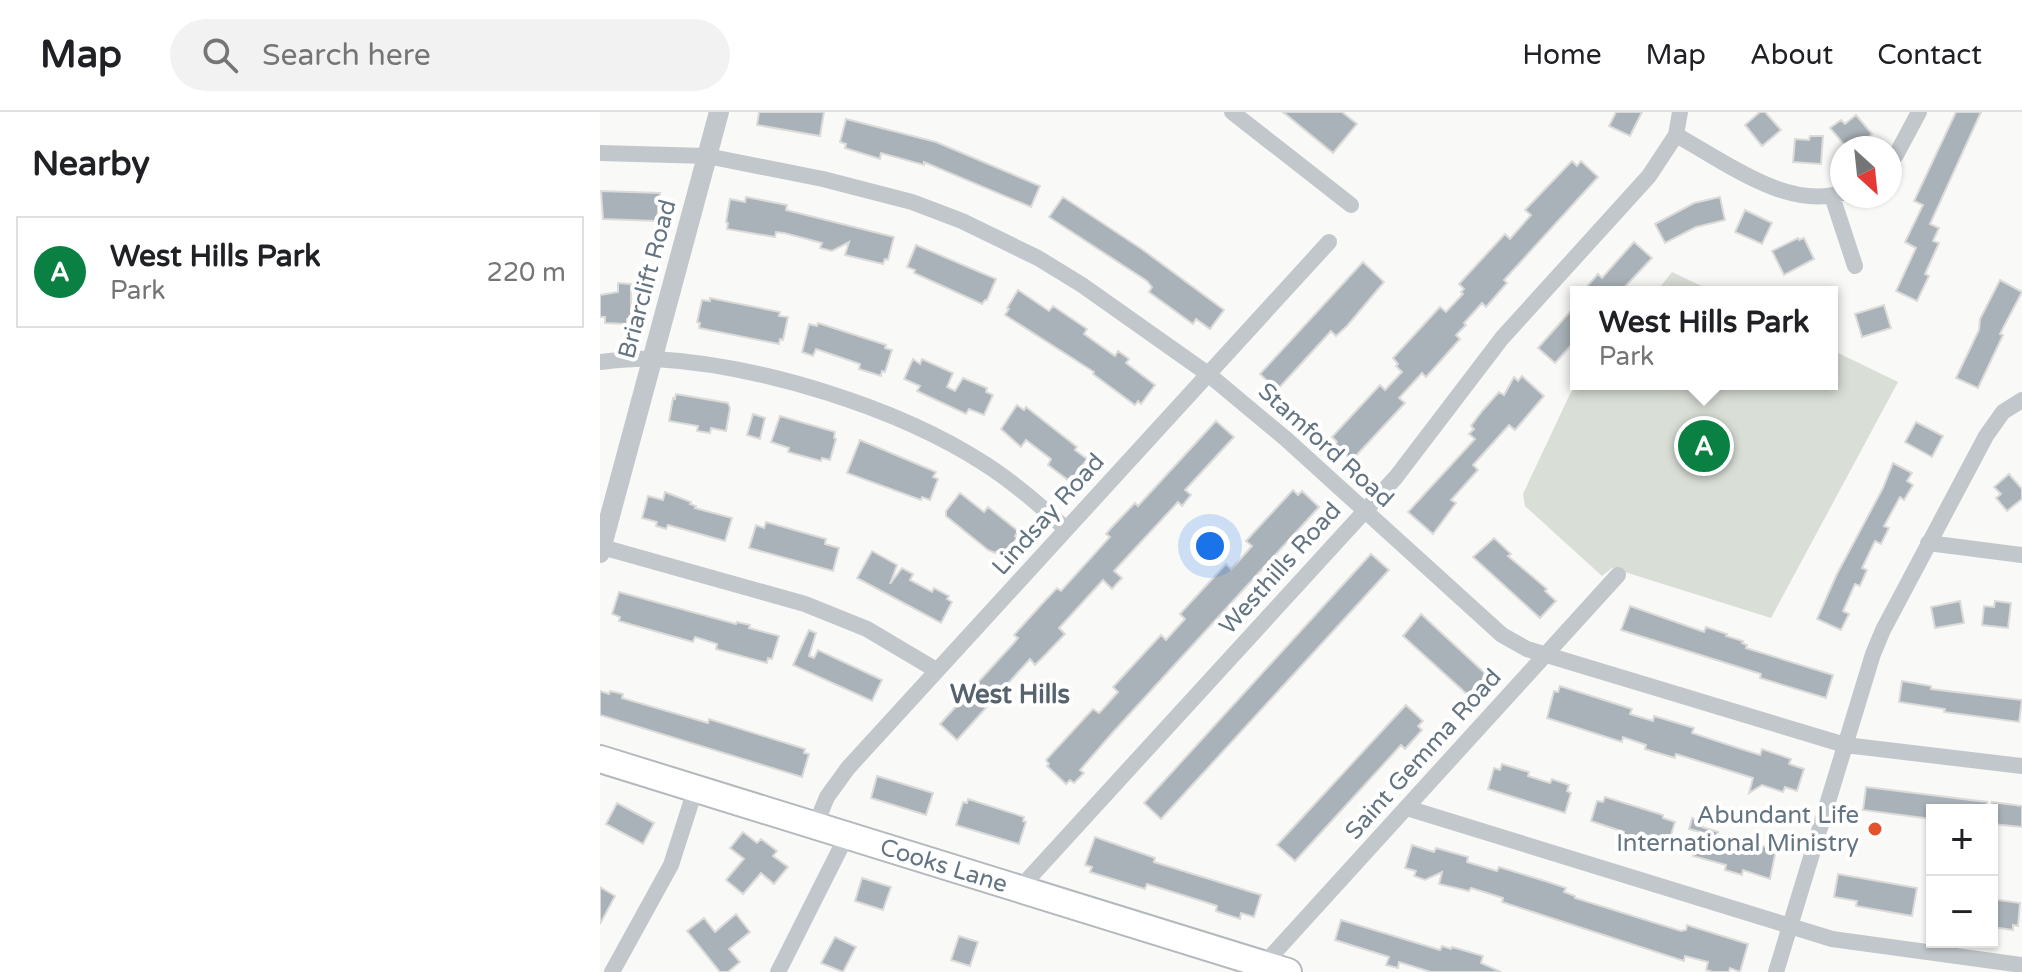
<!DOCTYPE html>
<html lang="en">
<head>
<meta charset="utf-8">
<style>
  body { margin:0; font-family:"Varela Round",sans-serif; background:#f2f2f2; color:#202124 }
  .controls { position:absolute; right:24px; bottom:24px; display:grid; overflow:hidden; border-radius:0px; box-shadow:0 2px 6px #0004 }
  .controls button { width:72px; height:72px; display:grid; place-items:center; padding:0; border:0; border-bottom:2px solid #e0e0e0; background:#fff; color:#202124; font:40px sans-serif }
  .compass { position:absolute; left:1230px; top:24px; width:72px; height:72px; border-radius:50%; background:#fff; box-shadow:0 2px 6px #0004; rotate:153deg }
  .you { position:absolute; left:610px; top:434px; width:28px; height:28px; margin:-20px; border:6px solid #fff; border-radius:50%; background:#1a73e8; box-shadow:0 0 0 12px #1a73e833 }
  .badge { display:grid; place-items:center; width:52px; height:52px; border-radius:50%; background:#0b8043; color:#fff; font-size:26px; font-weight:700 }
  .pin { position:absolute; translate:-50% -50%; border:4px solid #fff; box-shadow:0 2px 8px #0006 }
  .popup { position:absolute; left:970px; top:174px; width:268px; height:104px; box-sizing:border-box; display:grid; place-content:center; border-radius:0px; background:#fff; filter:drop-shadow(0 2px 6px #0005); font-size:26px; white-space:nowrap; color:#757577 }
  .popup b { font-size:30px; color:#202124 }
  .popup::after { content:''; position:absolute; left:50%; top:100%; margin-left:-16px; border:16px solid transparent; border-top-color:#fff }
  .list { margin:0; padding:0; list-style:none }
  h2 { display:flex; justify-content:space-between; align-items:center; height:104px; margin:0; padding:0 32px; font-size:34px }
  h2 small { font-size:26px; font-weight:400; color:#757577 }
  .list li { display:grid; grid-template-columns:52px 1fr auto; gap:24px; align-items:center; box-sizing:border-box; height:112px; margin:0 16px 16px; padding:0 16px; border:2px solid #e0e0e0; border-radius:0px }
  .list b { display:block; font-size:30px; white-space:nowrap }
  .list p { margin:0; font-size:26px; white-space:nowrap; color:#757577 }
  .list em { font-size:26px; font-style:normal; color:#757577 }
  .icon { flex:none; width:44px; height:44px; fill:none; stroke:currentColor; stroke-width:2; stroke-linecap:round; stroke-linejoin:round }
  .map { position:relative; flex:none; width:1422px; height:860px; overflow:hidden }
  header { display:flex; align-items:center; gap:48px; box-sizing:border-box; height:112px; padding:0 40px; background:#fff; border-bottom:2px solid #e0e0e0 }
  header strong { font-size:38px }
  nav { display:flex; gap:44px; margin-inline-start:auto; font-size:28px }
  .search { width:560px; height:72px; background:#f2f2f2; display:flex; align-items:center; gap:20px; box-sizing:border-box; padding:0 28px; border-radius:44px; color:#757577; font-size:30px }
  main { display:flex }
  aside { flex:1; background:#fff }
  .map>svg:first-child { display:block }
  .green { fill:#d9ded6 }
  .building { fill:#a9b2b8; stroke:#dbdbd9; stroke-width:2 }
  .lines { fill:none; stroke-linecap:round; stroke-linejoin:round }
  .primary-casing { stroke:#b4b9bd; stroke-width:30 }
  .minor { stroke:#c2c7cb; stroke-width:16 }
  .tertiary { stroke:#c2c7cb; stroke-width:20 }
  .primary { stroke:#fff; stroke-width:26 }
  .poi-dot { fill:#e4532c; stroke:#fff; stroke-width:3 }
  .labels { text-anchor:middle; stroke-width:8; stroke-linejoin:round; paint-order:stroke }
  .street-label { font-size:24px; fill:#647582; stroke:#fff }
  .poi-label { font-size:24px; fill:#647582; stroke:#fff; text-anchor:end }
  .neighbourhood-label { font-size:26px; font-weight:bold; fill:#56636d; stroke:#fff }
</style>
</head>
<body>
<header>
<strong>Map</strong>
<div class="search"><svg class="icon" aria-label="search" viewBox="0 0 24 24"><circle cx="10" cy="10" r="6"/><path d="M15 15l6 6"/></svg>Search here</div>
<nav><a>Home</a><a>Map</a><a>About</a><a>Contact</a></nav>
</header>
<main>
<aside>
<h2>Nearby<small></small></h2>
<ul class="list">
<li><span class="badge">A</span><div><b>West Hills Park</b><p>Park</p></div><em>220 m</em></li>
</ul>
</aside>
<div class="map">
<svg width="1422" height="860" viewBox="0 0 1422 860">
  <rect width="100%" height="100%" fill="#f9f9f7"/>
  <!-- green -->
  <path class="green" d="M1072 160 1114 180H1056Z
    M1232 238 1298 270 1171 506 1012 456 1002 464 925 394 923 382 970 282 977 272H1232Z"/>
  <!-- building -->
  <path class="building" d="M159 0H224L220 24 157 13Z
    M683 0H742L757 12 733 41Z
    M1016 0H1042L1030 24 1009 14Z
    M1160 0H1165L1181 18 1162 34 1145 13Z
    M1356 0H1381L1330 112 1339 116 1333 129 1339 131 1325 162 1329 164 1317 189 1296 179 1316 136 1305 130 1323 93 1314 89Z
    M1256 3 1272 22 1256 36H1247L1230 16 1241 8 1245 12Z
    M246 7 336 30 440 74 431 95 324 50V53L281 41 280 47 245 36 246 32 240 30Z
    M1210 24H1223L1221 52 1193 50 1195 27 1209 28Z
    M972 49 977 54 981 49 998 65 904 168 907 171 886 195 882 191 864 211 866 213 856 223 860 227 835 255 826 265 822 261 799 286 805 291 752 348 735 333 737 330 732 325 780 273 785 278 802 260 796 254 798 252 793 246 840 195 846 200 863 182 861 180 864 177 859 172 905 122 910 127 931 103 925 98Z
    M1 79 60 81 57 109 3 107Z
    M146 85 187 93 186 98 294 125 288 148 285 147 283 152 245 143 249 130 232 139 220 136 222 131 184 121 176 120 175 125 127 117 128 111 126 110 130 87 145 90Z
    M463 85 543 138 624 198 610 217 596 207 593 212 549 180 552 175 547 169 449 105Z
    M1120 85 1125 108 1096 115 1065 131 1055 112 1094 91Z
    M1145 98 1172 111 1162 132 1135 120Z
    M1198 126 1199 128 1204 126 1214 147 1184 163 1172 139Z
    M1034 130 1052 146 1020 180H982L998 162 1002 166Z
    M316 133 396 167 387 188H385L382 192 314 161 315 158 307 155Z
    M763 150 784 170 747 214 736 224 731 219 677 278 660 262Z
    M1400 168 1422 180 1403 216 1400 222 1403 223 1378 276 1356 266 1379 218 1380 207Z
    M18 171 31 172V207H27V212L5 211V205H0V183L18 180Z
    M418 178 449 199 453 194 487 217 484 222 515 244 518 239 529 247 526 251 555 273 541 292 538 289 535 293 493 262 494 260 405 203 409 197 407 196Z
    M110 186 180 200 179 204 188 205 183 228 180 227 179 232 99 216 100 211 97 210 102 188 110 189Z
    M976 193V228L955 251 938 236Z
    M1284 193 1291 216 1262 225 1255 202Z
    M218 211 286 233 285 236 292 238 285 260 282 259 281 264 259 257 260 252 216 237 213 244 202 240 209 212 217 214Z
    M313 247 320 252 322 247 353 261 347 275 355 279 363 266 387 276 386 280 393 283 384 303 369 297 366 302 317 279 320 274 304 267Z
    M922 264 944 284 915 318 909 313 873 353 878 358 851 388 856 391 833 422 808 400 875 327 869 322 874 317 871 314 883 298 899 280 904 283 914 265 918 269Z
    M76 282 128 291 130 296 126 319 111 316 110 321 97 319 98 314 69 309 73 286 75 287Z
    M417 293 424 298 426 295 477 335 475 338 487 347 474 365 471 364 468 368 448 353 451 347 426 328 421 335 401 317Z
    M153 302 165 306 160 327 147 323Z
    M180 304 235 320 234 326 236 327 230 348 222 346 221 349 188 340 189 336 171 330Z
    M616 309 634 325 585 378 591 383 582 394 578 390 514 459 522 466 512 477 503 468 459 516 465 522 446 542 435 553 430 547 357 628 340 612 413 532 418 526 414 523 442 492 457 476 461 479 510 425 506 422 511 416 535 391 538 394Z
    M1316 310 1343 324 1332 345 1305 330Z
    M260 328 336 360 333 365 338 367 330 388 322 385 321 388 247 361Z
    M1293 351 1312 361 1307 369 1313 373 1304 388 1300 385 1284 414 1289 416 1281 432 1275 429 1262 456 1267 458 1260 474 1255 472 1243 499 1249 502 1241 518 1217 507 1237 462 1283 376Z
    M1409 362 1422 377V387L1407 399 1396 386 1401 382 1394 375Z
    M693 378 698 383 702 379 719 395 514 619 480 658 484 661 474 671 470 668 466 672 447 654 449 652 446 648 493 597 499 601 502 598 518 580 513 575 561 523 566 528 585 507 580 502 626 452 631 457 636 452 652 434 646 429Z
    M65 380 91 390 90 392 96 394 95 396 132 406 125 429 68 413 66 417 56 414 57 410 42 406 48 384 63 388Z
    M360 381 384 400 388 395 418 419 415 424 417 426 403 444 397 439 395 441 388 438 346 404V399Z
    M166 410 226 427 225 432 239 436 233 459 149 436 156 413 164 416Z
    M894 426 911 442 908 444 947 477 945 479 956 489 940 506 873 445Z
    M272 439 297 453 290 472 302 456 313 462 310 468 332 480 334 476 349 484 347 487 352 490 341 511 257 466Z
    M771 442 789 458 561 707 544 691Z
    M19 480 136 512 137 510 150 513 149 516 179 524 172 547 168 546 167 551 116 537 117 532 95 525 93 530 19 509 20 505 12 502Z
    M1360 489 1364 511 1335 516 1331 495Z
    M1395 489 1411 491 1408 516 1382 513 1384 494 1394 495Z
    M1030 494 1104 520 1106 515 1127 522 1126 524 1143 529 1142 531 1147 533 1146 536 1233 563 1226 586 1160 566 1161 562 1021 518Z
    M821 502 888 564 869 584 803 524Z
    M209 518 216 521 209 544 214 546 218 538 282 568 272 589 193 553Z
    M1302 569 1331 574V577L1422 588 1419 610 1344 600 1345 597 1299 590Z
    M960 574 1032 597 1030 602 1053 609 1054 604 1094 616 1092 621 1138 636 1160 643 1162 637 1191 647 1189 652 1204 657 1197 679 1185 675 1183 680 1162 673 1149 681 1153 666 1076 642 1075 646 1045 637 1046 633 1023 625 1022 630 947 606 954 579 958 580Z
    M0 579 9 582 10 579 23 582 22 586 108 611 109 607 205 637 204 641 209 642 202 665 0 603Z
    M806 593 823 609 818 614 822 618 805 637 801 633 695 749 677 733Z
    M902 652 929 660 928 664 950 671 952 667 969 673 967 679 971 681 965 701 888 677 894 656 900 658Z
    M277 664 333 681 326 703 271 686Z
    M1266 675 1387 690V698H1332V707L1263 698Z
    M1005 685 1063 703V706L1075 710 1068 733 1063 732 1061 739 1022 726 1024 720 991 709 997 689 1003 690Z
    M368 687 424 705 423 709 426 710 419 732 356 713 363 690 367 691Z
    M1392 690 1422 694V715L1392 712Z
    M17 691 54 711 43 732 6 712Z
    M1092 706 1103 709 1102 715 1118 720 1116 725 1145 734 1146 729 1176 738 1170 767 1143 758 1142 763 1125 758 1126 753 1093 744 1100 720 1089 717Z
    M143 720 157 731 161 727 177 739 173 744 188 755 174 772 161 761 143 782 126 768 144 747 130 736Z
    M495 725 555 746 554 750 661 783 654 805 641 801 640 807 616 799 617 794 605 790 547 772 545 777 490 760 492 755 485 753Z
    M812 733 834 740 836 736 868 745 867 750 897 759 899 755 948 770 966 776 964 780 975 784V786L1081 819 1086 818 1087 813 1148 832 1140 860 1130 856 1129 860H1113L1106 858 1108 850 1085 844 1084 849 902 790 903 786 871 776 869 779 839 772 842 760 825 768 814 764 816 759 805 756Z
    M1238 762 1317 776 1312 804 1256 794 1257 789 1234 785Z
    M262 766 291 775 283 798 255 789Z
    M0 775 15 784 0 812Z
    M1392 787 1420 791 1418 814 1413 813V818L1392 815Z
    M136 802 150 820 129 837 140 850 128 860H120L87 819 104 806 115 820Z
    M741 808 840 838 842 834 851 837 852 835 883 844 881 851 901 860H831L799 850 798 856 786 853 789 845 735 828Z
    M359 824 378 830 370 854 351 848Z
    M235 825 256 835 243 860 221 851Z"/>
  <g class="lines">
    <!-- primary casing -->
    <g class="primary-casing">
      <g id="primary">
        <path id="s1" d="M0 647 688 860"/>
      </g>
    </g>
    <!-- minor -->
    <path class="minor" d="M632 0 751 93
      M1076 23C1124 49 1186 98 1242 81
      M0 41 107 44 223 67 312 90 362 109 438 146 482 173 608 262 686 327 902 523 927 537 1245 633 1422 654
      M1290 49 1296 43 1319 0
      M1232 84 1255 154
      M0 250C18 248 37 246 55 247 160 253 297 295 385 352 415 371 441 394 466 417
      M1328 431 1422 443
      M2 435 205 492 267 517 336 558
      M807 696 1232 827 1422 853
      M215 714 227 685 248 656 729 130
      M420 776 796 365 902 226 1049 64 1076 23 1080 0
      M663 853 1018 463
      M12 860 71 753 96 675
      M178 860 247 723
      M1176 860 1273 542 1283 518 1386 324 1403 300 1422 288"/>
    <!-- tertiary -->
    <path class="tertiary" d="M0 441 119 0"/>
    <!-- primary -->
    <use href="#primary" class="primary"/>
  </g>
  <!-- markers -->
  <circle class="poi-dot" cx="1275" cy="717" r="8"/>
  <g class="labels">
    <!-- street labels -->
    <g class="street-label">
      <text transform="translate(47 167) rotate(-75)" y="8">Briarclift Road</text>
      <text transform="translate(726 333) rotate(42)" y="8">Stamford Road</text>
      <text transform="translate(448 402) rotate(-48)" y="8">Lindsay Road</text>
      <text transform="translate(680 456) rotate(-48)" y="8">Westhills Road</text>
      <text transform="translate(823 642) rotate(-48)" y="8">Saint Gemma Road</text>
      <text dy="8" stroke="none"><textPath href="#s1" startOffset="360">Cooks Lane</textPath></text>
    </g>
    <!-- poi labels -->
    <g class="poi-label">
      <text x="1259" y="711">Abundant Life<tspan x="1259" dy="28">International Ministry</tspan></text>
    </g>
    <!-- neighbourhood labels -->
    <g class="neighbourhood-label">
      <text x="410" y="591">West Hills</text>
    </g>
  </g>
</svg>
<div class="controls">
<button>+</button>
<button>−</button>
</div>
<svg class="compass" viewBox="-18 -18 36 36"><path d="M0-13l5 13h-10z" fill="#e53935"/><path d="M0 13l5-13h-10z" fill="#757577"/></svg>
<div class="you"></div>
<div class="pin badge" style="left:1104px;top:334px">A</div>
<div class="popup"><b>West Hills Park</b>Park</div>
</div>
</main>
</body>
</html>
